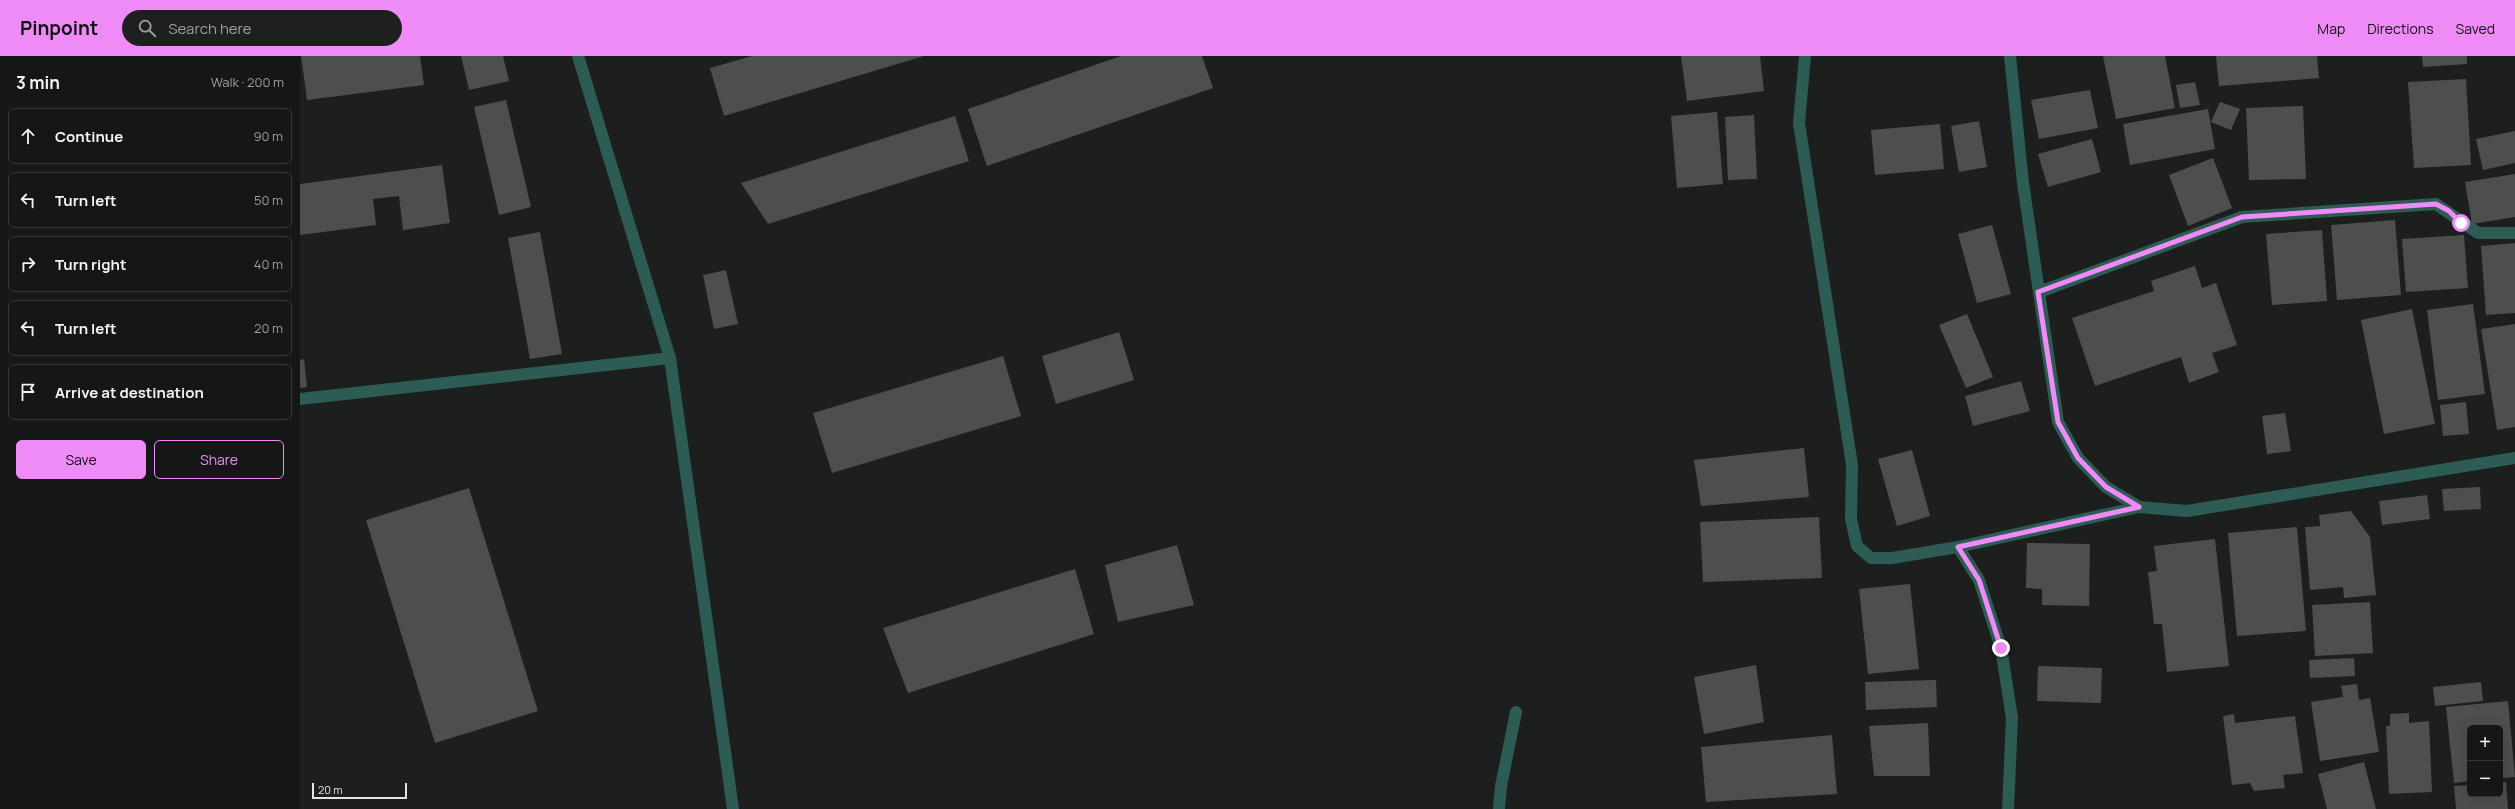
<!DOCTYPE html>
<html lang="en">
<head>
<meta charset="utf-8">
<style>
  body { margin:0; font-family:Manrope,sans-serif; background:#1e201f; color:#f1f3f6 }
  .controls { position:absolute; right:12px; bottom:12px; display:grid; overflow:hidden; border-radius:6px; box-shadow:0 4px 16px #0002 }
  .controls button { width:36px; height:36px; display:grid; place-items:center; padding:0; border:0; border-bottom:1px solid #343635; background:#151716; color:#f1f3f6; font:20px sans-serif }
  .scale { position:absolute; left:12px; bottom:10px; width:95px; box-sizing:border-box; padding-left:4px; border:2px solid #e3e5e5; border-top:0; font-size:11px; line-height:14px; white-space:nowrap; color:#e3e5e5; -webkit-text-stroke:3px #1c1f1e; paint-order:stroke }
  .stop { position:absolute; width:12px; height:12px; margin:-9px; border:3px solid #ef8bf7; border-radius:50%; background:#fff }
  .stop.end { background:#ef8bf7; border-color:#fff; box-shadow:0 1px 4px #0008 }
  .list { margin:0; padding:0; list-style:none }
  h2 { display:flex; justify-content:space-between; align-items:center; height:52px; margin:0; padding:0 16px; font-size:17px }
  h2 small { font-size:13px; font-weight:400; color:#9d9fa1 }
  .list li { display:grid; grid-template-columns:26px 1fr auto; gap:12px; align-items:center; box-sizing:border-box; height:56px; margin:0 8px 8px; padding:0 8px; border:1px solid #343635; border-radius:6px }
  .list b { display:block; font-size:15px; white-space:nowrap }
  .list em { font-size:13px; font-style:normal; color:#9d9fa1 }
  .actions { display:flex; gap:8px; padding:12px 16px }
  .actions a { flex:1; padding:9px 0; border:1px solid #ef8bf7; border-radius:6px; text-align:center; font-size:14px; color:#ef8bf7 }
  .actions .main { background:#ef8bf7; color:#111 }
  .icon { flex:none; width:22px; height:22px; fill:none; stroke:currentColor; stroke-width:2; stroke-linecap:round; stroke-linejoin:round }
  .map { position:relative; flex:none; width:2215px; height:753px; overflow:hidden }
  header { display:flex; align-items:center; gap:24px; box-sizing:border-box; height:56px; padding:0 20px; background:#ef8bf7; color:#111 }
  header strong { font-size:19px }
  nav { display:flex; gap:22px; margin-inline-start:auto; font-size:14px }
  .search { width:280px; height:36px; background:#1e201f; display:flex; align-items:center; gap:10px; box-sizing:border-box; padding:0 14px; border-radius:22px; color:#9d9fa1; font-size:15px }
  main { display:flex }
  aside { flex:1; background:#151716 }
  .map>svg:first-child { display:block }
  .building { fill:#4c4f4e }
  .lines { fill:none; stroke-linecap:round; stroke-linejoin:round }
  .minor { stroke:#2c5c53; stroke-width:12 }
  .route { stroke:#ef8bf7; stroke-width:5 }
</style>
</head>
<body>
<header>
<strong>Pinpoint</strong>
<div class="search"><svg class="icon" aria-label="search" viewBox="0 0 24 24"><circle cx="10" cy="10" r="6"/><path d="M15 15l6 6"/></svg>Search here</div>
<nav><a>Map</a><a>Directions</a><a>Saved</a></nav>
</header>
<main>
<aside>
<h2>3 min<small>Walk · 200 m</small></h2>
<ul class="list">
<li><svg class="icon" aria-label="ahead" viewBox="0 0 24 24"><path d="M12 20V5M6 11l6-6 6 6"/></svg><div><b>Continue</b></div><em>90 m</em></li>
<li><svg class="icon" aria-label="left" viewBox="0 0 24 24"><path d="M17 20v-9H6M10 6l-5 5 5 5"/></svg><div><b>Turn left</b></div><em>50 m</em></li>
<li><svg class="icon" aria-label="right" viewBox="0 0 24 24"><path d="M7 20v-9h11M14 6l5 5-5 5"/></svg><div><b>Turn right</b></div><em>40 m</em></li>
<li><svg class="icon" aria-label="left" viewBox="0 0 24 24"><path d="M17 20v-9H6M10 6l-5 5 5 5"/></svg><div><b>Turn left</b></div><em>20 m</em></li>
<li><svg class="icon" aria-label="arrive" viewBox="0 0 24 24"><path d="M6 21V4h12l-3 4 3 4H6"/></svg><div><b>Arrive at destination</b></div></li>
</ul>
<div class="actions"><a class="main">Save</a><a>Share</a></div>
</aside>
<div class="map">
<svg width="2215" height="753" viewBox="0 0 2215 753">
  <rect width="100%" height="100%" fill="#1c1f1e"/>
  <!-- building -->
  <path class="building" d="M1 0H120L124 29 7 44Z
    M161 0H203L209 25 169 34Z
    M452 0H624L424 60 410 12Z
    M821 0H902L913 32 687 110 668 53Z
    M1381 0H1460L1464 35 1387 45Z
    M1803 0H1865L1875 52 1816 63Z
    M1916 0H2017L2019 22 1919 30Z
    M2122 0H2167V8L2123 11Z
    M2166 23 2171 109 2114 112 2108 26Z
    M1895 26 1900 49 1880 52 1876 29Z
    M1790 34 1798 72 1739 83 1731 44Z
    M206 44 231 151 199 159 174 51Z
    M1920 46 1940 53 1931 74 1911 66Z
    M2003 50 2006 123 1949 124 1946 52Z
    M1908 53 1915 93 1830 109 1823 68Z
    M1417 56 1423 128 1377 132 1371 60Z
    M1454 59 1457 123 1428 124 1425 61Z
    M655 60 669 105 468 168 441 127Z
    M1679 65 1687 111 1659 116 1651 70Z
    M1640 68 1644 113 1575 119 1571 74Z
    M2215 75V107L2183 114 2176 83Z
    M1792 83 1801 116 1748 131 1738 98Z
    M1913 102 1932 152 1888 170 1869 119Z
    M142 109 150 167 103 174 99 140 73 143 76 169 0 179V128Z
    M2215 118V161L2172 168 2165 126Z
    M2095 164 2101 239 2037 244 2031 169Z
    M1692 169 1711 238 1677 247 1658 178Z
    M2022 174 2027 245 1972 249 1966 178Z
    M240 176 262 298 230 303 208 182Z
    M2164 179 2168 232 2106 236 2102 183Z
    M2215 187V257L2186 259 2181 190Z
    M1895 210 1902 232 1916 227 1937 289 1912 297 1919 316 1889 327 1881 301 1795 330 1772 262 1854 235 1851 225Z
    M426 214 438 268 414 273 403 219Z
    M2173 248 2185 338 2138 344 2127 254Z
    M2112 253 2135 368 2084 378 2061 264Z
    M1667 258 1693 321 1666 332 1639 269Z
    M2215 268V371L2197 374 2181 273Z
    M819 276 834 324 756 348 742 300Z
    M703 300 721 360 532 417 513 357Z
    M4 303 7 331 0 332V304Z
    M1721 325 1730 355 1673 370 1665 340Z
    M2166 346 2169 378 2143 380 2140 349Z
    M1985 357 1991 395 1967 398 1962 360Z
    M1504 392 1509 441 1401 450 1394 404Z
    M1612 394 1630 460 1597 470 1578 403Z
    M2180 431 2181 453 2144 455 2142 433Z
    M169 432 238 655 135 687 66 464Z
    M2127 439 2130 463 2082 469 2079 445Z
    M2051 455 2070 481 2076 539 2044 542 2043 531 2010 534 2005 471 2020 470 2019 459Z
    M1519 461 1522 522 1403 526 1400 466Z
    M1997 471 2006 575 1937 580 1928 477Z
    M1915 483 1929 610 1867 616 1862 568H1854L1848 516 1857 515 1854 490Z
    M1727 487 1790 488 1789 550 1742 549V533L1726 532Z
    M877 489 894 549 818 566 805 509Z
    M775 513 794 578 608 637 583 572Z
    M1610 528 1619 613 1568 618 1559 533Z
    M2070 546 2073 597 2015 600 2012 549Z
    M2054 602 2055 620 2010 622 2009 604Z
    M1456 609 1464 666 1404 678 1394 621Z
    M1738 610 1802 612 1801 647 1737 645Z
    M1636 624 1637 651 1566 654 1565 626Z
    M2181 626 2183 645 2135 650 2133 631Z
    M2057 628 2059 644 2070 642 2079 696 2020 705 2011 646 2043 641 2041 630Z
    M2208 645 2215 721 2200 722V672H2170V725L2154 727 2146 651Z
    M2109 657V667L2129 665 2132 736 2089 738 2086 670H2090V658Z
    M1934 658 1935 667 1995 660 2003 717 1983 719 1985 732 1954 735 1950 727 1932 729 1923 660Z
    M1628 667 1630 720H1574L1569 670Z
    M1532 679 1537 738 1406 746 1401 691Z
    M2064 706 2076 753H2027L2018 718Z
    M2200 726H2206L2208 753H2156L2154 730 2170 729V738H2200Z"/>
  <g class="lines">
    <!-- minor -->
    <path class="minor" d="M278 0 370 302 433 753
      M1505 0 1499 67 1552 409 1551 463 1557 490 1571 502H1592L1658 491 1679 524 1701 592 1712 662 1708 753
      M1710 0 1723 127 1758 366 1778 402 1806 431 1839 451 1887 455 2215 402
      M1739 236 1942 161 2136 148 2178 177H2215
      M0 343 370 302
      M1658 491 1839 451
      M1199 753 1201 730 1216 656"/>
  </g>
  <g class="lines">
    <!-- route -->
    <path class="route" d="M1701 592 1679 524 1658 491 1839 451 1806 431 1778 402 1758 366 1738 236 1942 161 2136 148 2149 155 2161 167"/>
  </g>
</svg>
<div class="controls">
<button>+</button>
<button>−</button>
</div>
<div class="scale">20 m</div>
<div class="stop" style="left:2161px;top:167px"></div>
<div class="stop end" style="left:1701px;top:592px"></div>
</div>
</main>
</body>
</html>
